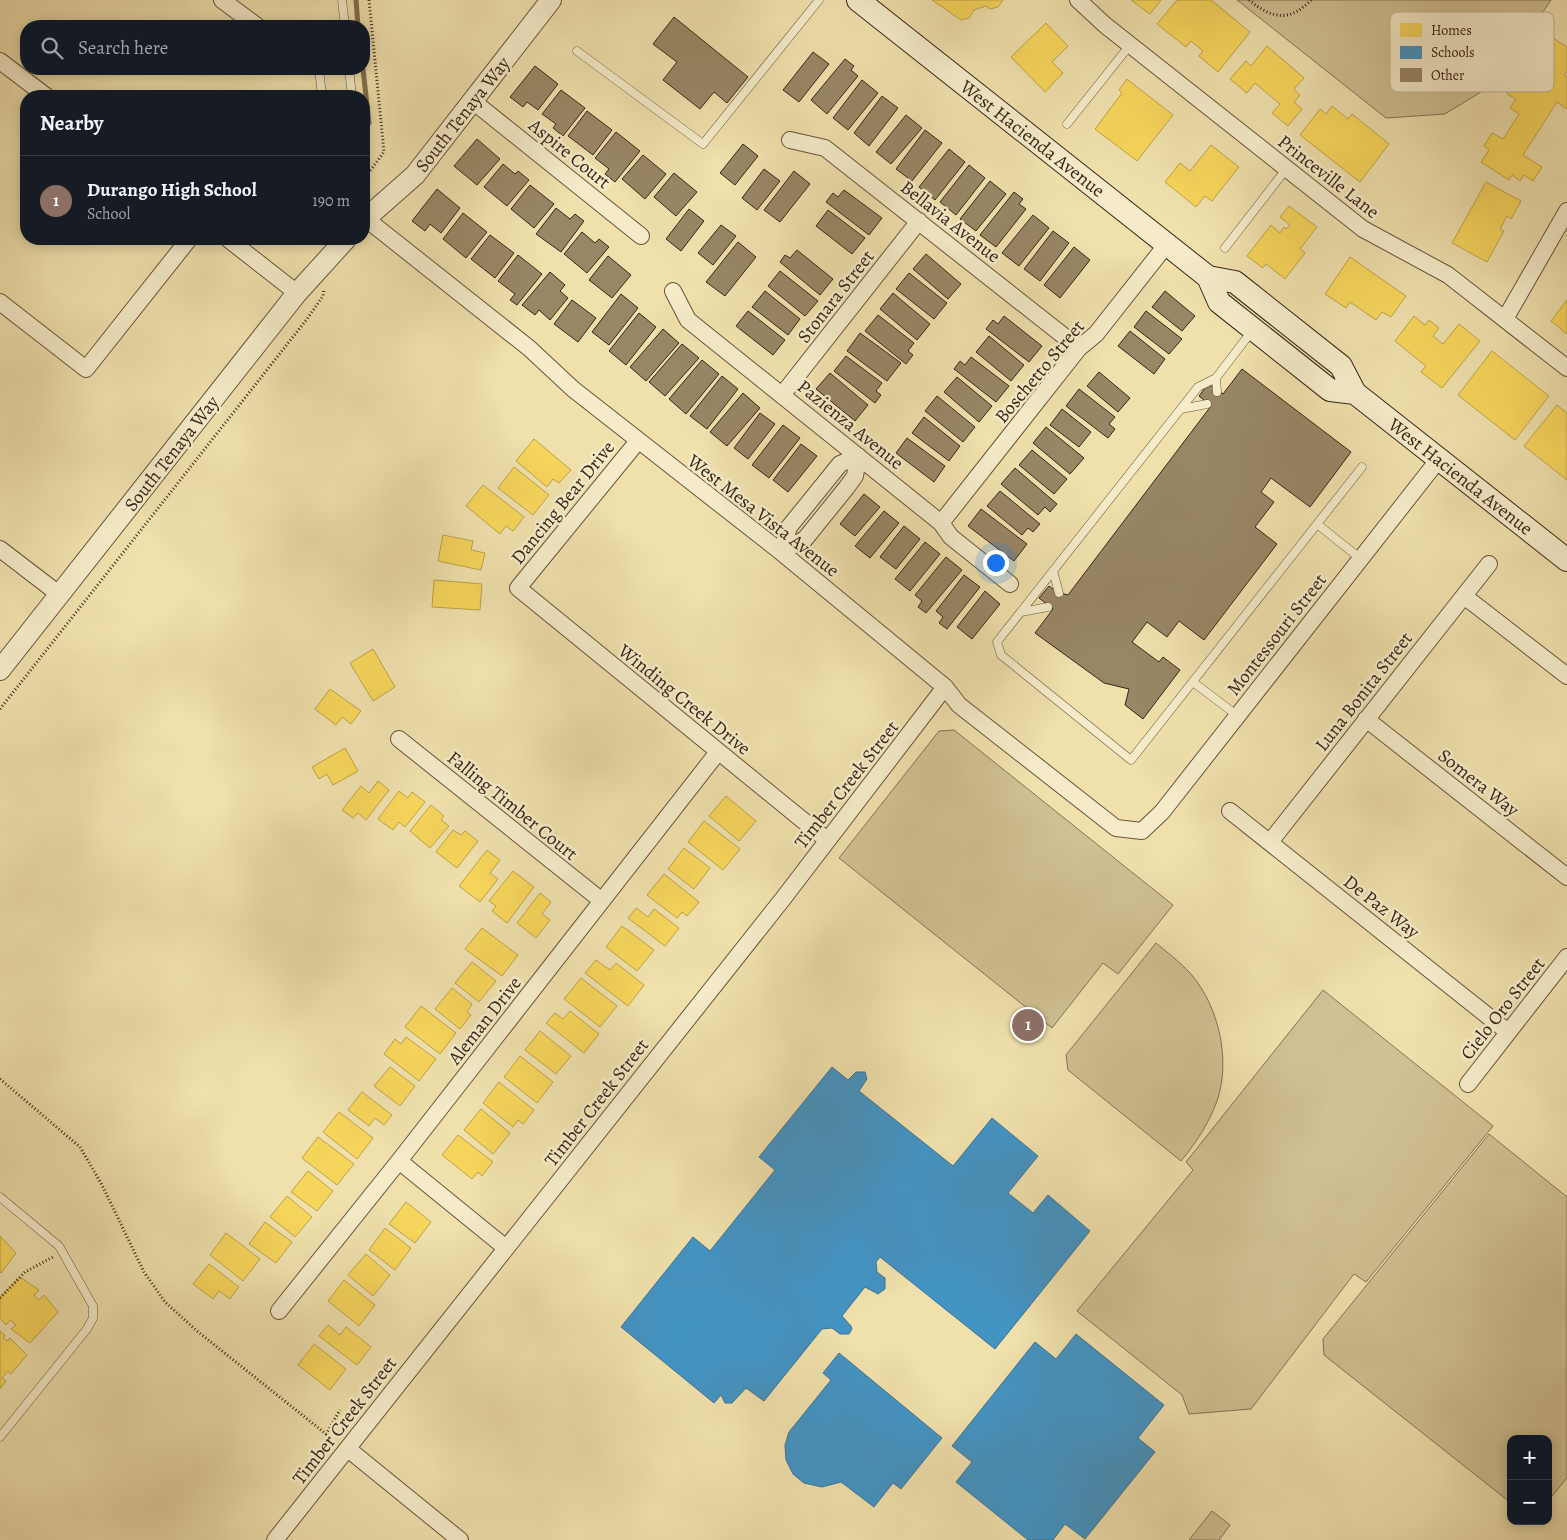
<!DOCTYPE html>
<html lang="en">
<head>
<meta charset="utf-8">
<style>
  body { margin:0; font-family:Alegreya,serif; background:#20242c; color:#f1f3f6 }
  .controls { position:absolute; right:15px; bottom:15px; display:grid; overflow:hidden; border-radius:10px; box-shadow:0 2px 12px #0003 }
  .controls button { width:45px; height:45px; display:grid; place-items:center; padding:0; border:0; border-bottom:1px solid #363941; background:#171b24; color:#f1f3f6; font:25px sans-serif }
  .you { position:absolute; left:995px; top:562px; width:18px; height:18px; margin:-12px; border:4px solid #fff; border-radius:50%; background:#1a73e8; box-shadow:0 0 0 8px #1a73e833 }
  .badge { display:grid; place-items:center; width:32px; height:32px; border-radius:50%; background:#d93025; color:#fff; font-size:16px; font-weight:700 }
  .pin { position:absolute; translate:-50% -50%; border:2px solid #fff; box-shadow:0 1px 5px #0006 }
  .list { margin:0; padding:0; list-style:none }
  h2 { display:flex; justify-content:space-between; align-items:center; height:65px; margin:0; padding:0 20px; font-size:21px }
  h2 small { font-size:16px; font-weight:400; color:#9ea1a6 }
  .list li { display:grid; grid-template-columns:32px 1fr auto; gap:15px; align-items:center; box-sizing:border-box; height:90px; padding:0 20px; border-top:1px solid #363941 }
  .list b { display:block; font-size:19px; white-space:nowrap }
  .list p { margin:0; font-size:16px; white-space:nowrap; color:#9ea1a6 }
  .list em { font-size:16px; font-style:normal; color:#9ea1a6 }
  .icon { flex:none; width:28px; height:28px; fill:none; stroke:currentColor; stroke-width:2; stroke-linecap:round; stroke-linejoin:round }
  .map { position:relative; flex:none; width:1567px; height:1540px; overflow:hidden }
  .search { position:absolute; background:#171b24; box-shadow:0 2px 12px #0003; left:20px; top:20px; width:350px; height:55px; display:flex; align-items:center; gap:12px; box-sizing:border-box; padding:0 18px; border-radius:20px; color:#9ea1a6; font-size:19px }
  .panel { position:absolute; background:#171b24; box-shadow:0 2px 12px #0003; left:20px; top:90px; width:350px; height:155px; border-radius:20px }
  .map>svg:first-child { display:block }
  .green { fill:#d0c093; stroke:#847256 }
  .homes { fill:#f6d55c; stroke:#bda048 }
  .schools { fill:#4393c3; stroke:#407290 }
  .lines { fill:none; stroke-linecap:round; stroke-linejoin:round }
  .stream { stroke:#816f53; stroke-width:5 }
  .building { fill:#988665; stroke:#392518 }
  .service-casing { stroke:#66543d; stroke-width:9 }
  .minor-casing { stroke:#66543d; stroke-width:18 }
  .tertiary-casing { stroke:#66543d; stroke-width:22 }
  .secondary-casing { stroke:#392518; stroke-width:24 }
  .path { stroke:#392518; stroke-width:3; stroke-dasharray:1 2.5; stroke-linecap:butt }
  .service { stroke:#f5ebc9; stroke-width:8 }
  .minor { stroke:#f5ebc9; stroke-width:16 }
  .tertiary { stroke:#f5ebc9; stroke-width:20 }
  .secondary { stroke:#f5ebc9; stroke-width:22 }
  .labels { text-anchor:middle; stroke-width:5; stroke-linejoin:round; paint-order:stroke }
  .street-label { font-size:19px; fill:#392518; stroke:#f5ebc9 }
  .key { fill:#f5ebc9; stroke:#bdb094; stroke-width:1 }
  .key-label { font-size:14px; fill:#392518 }
</style>
</head>
<body>
<div class="map">
<svg width="1567" height="1540" viewBox="0 0 1567 1540">
  <rect width="100%" height="100%" fill="#efe0ac"/>
  <filter id="stains"><feTurbulence type="fractalNoise" baseFrequency=".004" numOctaves="4"/><feColorMatrix values="0 0 0 0 .2 0 0 0 0 .09 0 0 0 0 .02 0 0 0 .5 -.17"/></filter>
  <radialGradient id="worn" r=".72"><stop offset=".6" stop-color="#630" stop-opacity="0"/><stop offset="1" stop-color="#630" stop-opacity=".3"/></radialGradient>
  <!-- green -->
  <path class="green" d="M1237 0H1551L1494 84 1445 114 1386 118Z
    M954 730 1173 905 1118 974 1103 963 1052 1028 839 858 939 731Z
    M1156 943C1168 953 1180 962 1191 974 1219 1007 1231 1060 1217 1101 1209 1123 1196 1143 1181 1161L1068 1070 1066 1055Z
    M1323 990 1493 1126 1366 1282 1354 1274 1251 1409 1189 1414 1182 1395 1077 1311 1193 1170 1186 1162Z
    M1489 1134 1567 1197V1478L1548 1501V1439H1511V1503L1324 1355 1323 1339Z
    M1212 1511 1230 1525 1219 1540H1189Z"/>
  <!-- homes -->
  <path class="homes" d="M932 0H1003L998 7 990 9 986 6 974 10 969 18 961 20Z
    M1131 0H1161L1150 14Z
    M1177 0H1211L1250 32 1218 72 1199 56 1203 51 1191 41 1186 47 1157 24Z
    M1046 23 1068 46 1052 62 1063 73 1045 92 1011 57Z
    M1553 38 1567 47V71L1564 75 1567 77V109L1557 102 1523 155 1542 167 1533 181 1524 175 1520 181 1512 175 1509 180 1481 162 1489 150 1484 146 1492 133 1503 139 1519 114 1510 108 1516 99 1507 94 1540 43 1546 48Z
    M1267 46 1304 78 1294 89 1300 95 1294 102 1302 109 1288 126 1272 113 1280 104 1255 83 1247 93 1230 79 1246 61 1251 66Z
    M1127 79 1173 115 1137 161 1095 129 1122 93 1119 90Z
    M1332 106 1348 119 1352 114 1389 144 1360 182 1300 135 1320 109 1326 114Z
    M1211 145 1239 167 1212 201 1205 196 1196 207 1165 182 1180 163 1190 171Z
    M1486 182 1521 201 1511 219 1507 216 1500 229 1504 231 1487 262 1452 243Z
    M1289 206 1317 227 1300 249 1305 253 1285 279 1266 264 1263 268 1247 256 1271 225 1280 233 1284 227 1286 229 1290 225 1280 217Z
    M1350 257 1406 296 1391 317 1382 312 1376 320 1350 302 1346 308 1325 294Z
    M1567 300V334L1551 321Z
    M1414 316 1425 325 1429 320 1439 328 1433 336 1443 344 1459 324 1480 341 1442 388 1421 372 1426 366 1395 341Z
    M1492 351 1549 396 1515 440 1458 395Z
    M1557 405 1567 413V480L1524 446Z
    M534 439 571 470 559 483 553 479 547 487 516 461Z
    M514 467 549 495 533 515 498 488Z
    M483 485 524 517 513 531 506 526 500 534 466 506Z
    M443 535 473 541 471 550 485 553 481 570 438 561Z
    M434 580 482 584 480 610 432 607Z
    M373 649 395 687 373 701 350 663Z
    M330 689 361 711 351 724 342 717 336 725 315 709Z
    M345 748 358 771 333 785 327 774 319 779 312 767Z
    M378 781 389 790 366 820 358 813 353 818 342 810 361 786 369 793Z
    M399 791 408 798 412 792 425 802 405 827 399 822 393 830 378 819Z
    M726 796 756 821 739 841 709 816Z
    M431 805 444 816 441 820 449 826 430 848 410 831Z
    M704 821 740 849 723 870 688 842Z
    M453 830 461 835 465 831 478 841 457 868 436 852Z
    M684 848 710 868 694 889 668 869Z
    M487 850 500 860 490 873 498 879 480 902 459 886Z
    M513 871 534 887 507 923 492 911 496 906 489 901Z
    M664 874 699 902 687 916 682 912 677 918 647 895Z
    M540 893 551 902 542 914 550 920 536 938 517 923Z
    M636 908 648 917 654 909 679 928 665 946 628 918Z
    M622 926 654 950 637 971 606 947Z
    M482 928 518 955 502 976 465 949Z
    M596 960 610 970 616 963 644 985 628 1006 585 973Z
    M472 962 496 981 479 1002 455 983Z
    M581 978 617 1006 600 1027 564 999Z
    M452 988 472 1004 467 1012 471 1015 460 1029 435 1009Z
    M421 1006 456 1033 440 1054 405 1027Z
    M570 1011 599 1034 584 1053 546 1023 555 1013 563 1019Z
    M540 1031 571 1056 556 1074 525 1050Z
    M406 1037 436 1059 419 1081 384 1054 395 1039 401 1044Z
    M520 1056 553 1082 537 1103 504 1077Z
    M390 1067 415 1086 400 1106 374 1086Z
    M499 1082 534 1110 523 1124 518 1120 513 1127 483 1103Z
    M362 1092 392 1115 384 1125 375 1118 369 1126 348 1110Z
    M481 1109 510 1133 493 1154 464 1130Z
    M339 1112 373 1138 357 1159 323 1132Z
    M458 1135 493 1162 482 1176 478 1172 472 1179 442 1155Z
    M318 1137 354 1164 337 1185 302 1158Z
    M308 1171 333 1191 317 1211 291 1192Z
    M287 1196 312 1217 295 1237 270 1217Z
    M406 1202 431 1222 415 1243 389 1224Z
    M265 1222 292 1242 276 1263 249 1244Z
    M385 1228 411 1248 395 1270 369 1250Z
    M226 1233 260 1259 243 1281 210 1255Z
    M0 1236 16 1253 1 1273 0 1272Z
    M366 1254 390 1275 373 1296 348 1275Z
    M209 1264 239 1287 230 1299 219 1291 213 1299 193 1284Z
    M20 1277 39 1290 34 1295 39 1300 44 1295 58 1312 30 1343 11 1329 16 1325 10 1320 6 1325 0 1319V1297Z
    M344 1280 375 1305 359 1326 328 1301Z
    M328 1325 340 1335 346 1327 371 1347 357 1365 319 1336Z
    M0 1331 5 1335 3 1338 8 1341 10 1338 27 1355 11 1374 8 1371 2 1378 6 1381 0 1389Z
    M314 1344 346 1369 330 1390 298 1365Z"/>
  <!-- schools -->
  <path class="schools" d="M832 1067 848 1080 856 1072H865L867 1079 859 1091 953 1166 992 1118 1038 1156 1008 1193 1033 1213 1048 1195 1090 1231 995 1349 880 1257 876 1262 877 1272 885 1278V1289L878 1294 865 1287 842 1316 851 1326 852 1329 849 1334H840L832 1328 822 1329 764 1401 746 1388 732 1403H725L721 1395 714 1403 621 1327 693 1237 710 1251 775 1170 759 1157Z
    M1076 1334 1164 1405 1138 1438 1155 1452 1085 1539 1065 1524 1053 1540H1028L956 1482 972 1462 952 1446 1035 1342 1056 1359Z
    M839 1353 942 1438 901 1489 893 1483 874 1507 841 1482 822 1487 804 1483 793 1474 786 1460 785 1445 789 1432 831 1380 823 1373Z"/>
  <g class="lines">
    <!-- stream -->
    <path class="stream" d="M356 0 358 26
      M363 69 369 123"/>
  </g>
  <!-- building -->
  <path class="building" d="M674 17 748 77 727 103 714 92 700 109 663 80 677 62 653 44Z
    M813 52 829 64 799 102 783 90Z
    M845 59 854 66 851 70 858 76 827 114 811 100Z
    M535 66 558 84 538 110 527 102 523 107 510 97Z
    M862 80 878 93 848 130 833 118Z
    M561 90 585 108 563 136 553 128 556 124 542 114Z
    M882 96 898 108 869 146 854 133Z
    M587 111 612 130 593 155 568 136Z
    M906 115 922 128 891 164 876 152Z
    M925 130 942 143 912 181 896 169Z
    M616 132 640 151 615 182 605 174 609 169 595 158Z
    M477 139 500 159 477 185 454 166Z
    M743 144 758 156 735 185 720 173Z
    M949 149 965 162 935 200 919 187Z
    M643 155 666 174 645 199 622 179Z
    M503 164 515 174 518 171 529 180 507 206 484 187Z
    M969 165 985 178 956 215 940 202Z
    M764 169 780 181 757 210 742 198Z
    M794 171 810 184 780 222 764 210Z
    M674 173 697 192 676 216 654 197Z
    M990 181 1006 194 976 231 960 219Z
    M530 185 554 204 534 228 511 209Z
    M437 189 460 208 441 233 430 224 425 231 412 221Z
    M844 190 882 218 869 235 826 202 833 193 838 197Z
    M1014 192 1023 199 1019 204 1026 209 996 247 980 235Z
    M556 208 570 219 575 214 584 221 561 252 536 234Z
    M689 209 704 221 681 251 666 239Z
    M828 210 865 238 852 254 816 226Z
    M463 213 487 232 466 258 443 239Z
    M1033 215 1049 228 1019 266 1002 253Z
    M721 225 736 236 713 265 698 253Z
    M1053 231 1069 243 1040 281 1024 269Z
    M582 232 595 243 599 239 609 247 587 273 564 254Z
    M490 235 514 253 495 278 471 259Z
    M738 242 756 257 725 296 706 282Z
    M1074 247 1090 260 1060 298 1044 285Z
    M797 250 833 279 820 295 780 262 785 255 790 258Z
    M926 254 961 284 948 299 913 269Z
    M518 255 542 274 517 305 510 300 515 294 498 281Z
    M608 256 631 275 612 298 589 280Z
    M780 271 818 301 805 316 768 286Z
    M550 272 565 285 560 291 568 298 550 320 539 310 535 315 522 305Z
    M909 273 947 303 934 319 896 289Z
    M765 291 800 319 788 335 752 307Z
    M1165 291 1195 316 1182 331 1152 307Z
    M893 293 930 324 917 340 880 309Z
    M621 294 638 308 609 345 592 332Z
    M572 300 596 318 578 342 554 324Z
    M748 311 785 340 773 355 736 326Z
    M1146 311 1182 339 1169 354 1134 327Z
    M639 313 656 327 626 365 609 351Z
    M878 315 914 343 908 351 913 355 906 364 865 331Z
    M1004 316 1042 346 1029 362 986 329 993 320 998 324Z
    M663 329 679 343 646 381 630 367Z
    M1130 331 1165 359 1154 374 1118 346Z
    M860 333 901 363 887 381 847 351Z
    M989 336 1024 365 1011 381 976 352Z
    M682 344 699 358 665 396 649 382Z
    M846 356 882 383 876 391 881 395 875 403 834 371Z
    M971 357 1009 386 996 402 954 369 960 361 965 365Z
    M702 360 719 374 686 414 669 399Z
    M1242 369 1351 452 1310 507 1271 478 1261 492 1274 502 1255 527 1277 544 1204 640 1179 621 1167 637 1147 622 1132 642 1159 662 1163 657 1180 670 1143 719 1125 705 1129 689 1104 683 1035 633 1053 609 1039 598 1049 586 1057 592 1068 595 1211 406 1199 396 1208 384 1223 394Z
    M1099 372 1130 398 1118 412 1087 386Z
    M830 373 868 405 855 421 816 389Z
    M722 376 738 389 707 429 690 416Z
    M957 377 992 406 979 422 944 392Z
    M1079 389 1115 417 1109 424 1115 429 1108 438 1066 406Z
    M743 393 760 408 727 446 710 432Z
    M937 396 975 427 963 442 925 411Z
    M1062 409 1091 432 1079 447 1050 425Z
    M760 413 775 424 748 459 734 448Z
    M924 417 960 446 949 461 912 433Z
    M783 425 800 438 769 478 752 465Z
    M1046 427 1084 458 1070 474 1033 443Z
    M907 438 945 466 934 482 896 453Z
    M801 444 817 456 788 492 773 480Z
    M1032 450 1067 479 1054 494 1019 465Z
    M1015 468 1057 504 1050 512 1045 507 1038 515 1001 484Z
    M1000 491 1040 524 1033 532 1028 528 1022 535 987 506Z
    M864 494 880 507 855 536 840 524Z
    M981 509 1027 544 1014 561 968 526Z
    M884 511 899 523 870 558 855 546Z
    M904 526 920 539 896 569 880 557Z
    M925 542 940 554 910 591 895 579Z
    M946 557 962 570 926 613 918 607 922 601 915 595Z
    M964 575 980 587 947 629 939 623 943 617 936 611Z
    M985 591 1000 604 972 639 957 627Z"/>
  <g class="lines">
    <!-- service casing -->
    <g class="service-casing">
      <path id="service" d="M342 0 345 26
        M577 51 703 144 819 0
        M319 69 322 96
        M349 69 352 96
        M1067 124 1130 45
        M1225 248 1287 168
        M1252 331 1216 378 1198 387 997 642 1001 655 1131 760 1362 467
        M1216 378 1217 392
        M1181 409 1207 404
        M1317 524 1361 559
        M1053 571 1059 593
        M1021 612 1048 607
        M1193 682 1238 716
        M0 1197 59 1246 93 1306V1318L87 1329 0 1437"/>
    </g>
    <!-- minor casing -->
    <g class="minor-casing">
      <path id="minor" d="M222 0 257 26
        M1078 0 1105 25 1363 229 1448 275 1567 368
        M0 61 46 96
        M474 102 641 236
        M790 140 825 148 1079 348
        M365 218 529 348 573 389 781 552 945 687 959 705 1116 828 1142 831 1162 812 1439 459
        M228 239 297 293
        M673 291 688 320 941 523 951 537 1010 584
        M0 302 86 369 189 239
        M1505 319 1567 211
        M782 395 919 221
        M638 441 518 588 827 840
        M941 523 1079 348 1096 334 1167 244
        M0 549 60 595
        M781 552 805 539 847 487 855 476 858 456
        M781 552 789 527 840 464 858 456
        M1464 596 1567 676
        M1366 719 1567 877
        M399 739 602 901
        M1230 811 1508 1032
        M1270 842 1489 564
        M1468 1084 1567 957
        M399 1161 506 1248
        M279 1311 399 1161 718 752
        M348 1449 460 1540
        M275 1540 782 900 945 687"/>
    </g>
    <!-- tertiary casing -->
    <g class="tertiary-casing">
      <path id="tertiary" d="M364 220 415 175 551 0
        M0 670 297 293 346 239"/>
    </g>
    <!-- secondary casing -->
    <g class="secondary-casing">
      <path id="secondary" d="M858 0 1208 277 1235 282 1341 366 1355 393 1567 560
        M1208 277 1219 302 1330 390 1355 393"/>
    </g>
    <!-- path -->
    <path class="path" d="M1249 0C1271 18 1289 23 1311 0
      M364 179 384 152 369 0
      M0 709 307 319 323 296 324 289
      M0 1079 80 1147 102 1185 144 1272 165 1302 197 1331 326 1434 340 1410
      M0 1298 25 1272 53 1257"/>
    <!-- service -->
    <use href="#service" class="service"/>
    <!-- minor -->
    <use href="#minor" class="minor"/>
    <!-- tertiary -->
    <use href="#tertiary" class="tertiary"/>
    <!-- secondary -->
    <use href="#secondary" class="secondary"/>
  </g>
  <g class="labels">
    <!-- street labels -->
    <g class="street-label">
      <text transform="translate(462 114) rotate(-52)" y="7">South Tenaya Way</text>
      <text transform="translate(1033 138) rotate(38)" y="7">West Hacienda Avenue</text>
      <text transform="translate(570 153) rotate(39)" y="7">Aspire Court</text>
      <text transform="translate(1329 176) rotate(38)" y="7">Princeville Lane</text>
      <text transform="translate(951 221) rotate(38)" y="7">Bellavia Avenue</text>
      <text transform="translate(835 296) rotate(-52)" y="7">Stonara Street</text>
      <text transform="translate(1039 371) rotate(-50)" y="7">Boschetto Street</text>
      <text transform="translate(851 424) rotate(39)" y="7">Pazienza Avenue</text>
      <text transform="translate(171 453) rotate(-52)" y="7">South Tenaya Way</text>
      <text transform="translate(1461 476) rotate(38)" y="7">West Hacienda Avenue</text>
      <text transform="translate(562 502) rotate(-51)" y="7">Dancing Bear Drive</text>
      <text transform="translate(764 515) rotate(38)" y="7">West Mesa Vista Avenue</text>
      <text transform="translate(1276 634) rotate(-52)" y="7">Montessouri Street</text>
      <text transform="translate(1363 691) rotate(-52)" y="7">Luna Bonita Street</text>
      <text transform="translate(685 699) rotate(39)" y="7">Winding Creek Drive</text>
      <text transform="translate(1479 782) rotate(38)" y="7">Somera Way</text>
      <text transform="translate(846 784) rotate(-52)" y="7">Timber Creek Street</text>
      <text transform="translate(513 805) rotate(39)" y="7">Falling Timber Court</text>
      <text transform="translate(1382 906) rotate(38)" y="7">De Paz Way</text>
      <text transform="translate(1502 1008) rotate(-52)" y="7">Cielo Oro Street</text>
      <text transform="translate(484 1020) rotate(-52)" y="7">Aleman Drive</text>
      <text transform="translate(596 1102) rotate(-52)" y="7">Timber Creek Street</text>
      <text transform="translate(344 1420) rotate(-52)" y="7">Timber Creek Street</text>
    </g>
  </g>
  <!-- legend -->
  <rect x="1390" y="12" width="164" height="80" rx="8" class="key"/>
  <rect x="1400" y="23" width="22" height="14" fill="#f6d55c"/>
  <rect x="1400" y="46" width="22" height="13" fill="#4393c3"/>
  <rect x="1400" y="68" width="22" height="14" fill="#988665"/>
  <g class="key-label">
    <text x="1431" y="35">Homes</text>
    <text x="1431" y="57">Schools</text>
    <text x="1431" y="80">Other</text>
  </g>
  <rect width="100%" height="100%" filter="url(#stains)"/>
  <rect width="100%" height="100%" fill="url(#worn)"/>
</svg>
<div class="controls">
<button>+</button>
<button>−</button>
</div>
<div class="you"></div>
<div class="pin badge" style="left:1028px;top:1025px;background:#8d6e63">1</div>
<div class="search"><svg class="icon" aria-label="search" viewBox="0 0 24 24"><circle cx="10" cy="10" r="6"/><path d="M15 15l6 6"/></svg>Search here</div>
<section class="panel">
<h2>Nearby<small></small></h2>
<ul class="list">
<li><span class="badge" style="background:#8d6e63">1</span><div><b>Durango High School</b><p>School</p></div><em>190 m</em></li>
</ul>
</section>
</div>
</body>
</html>
